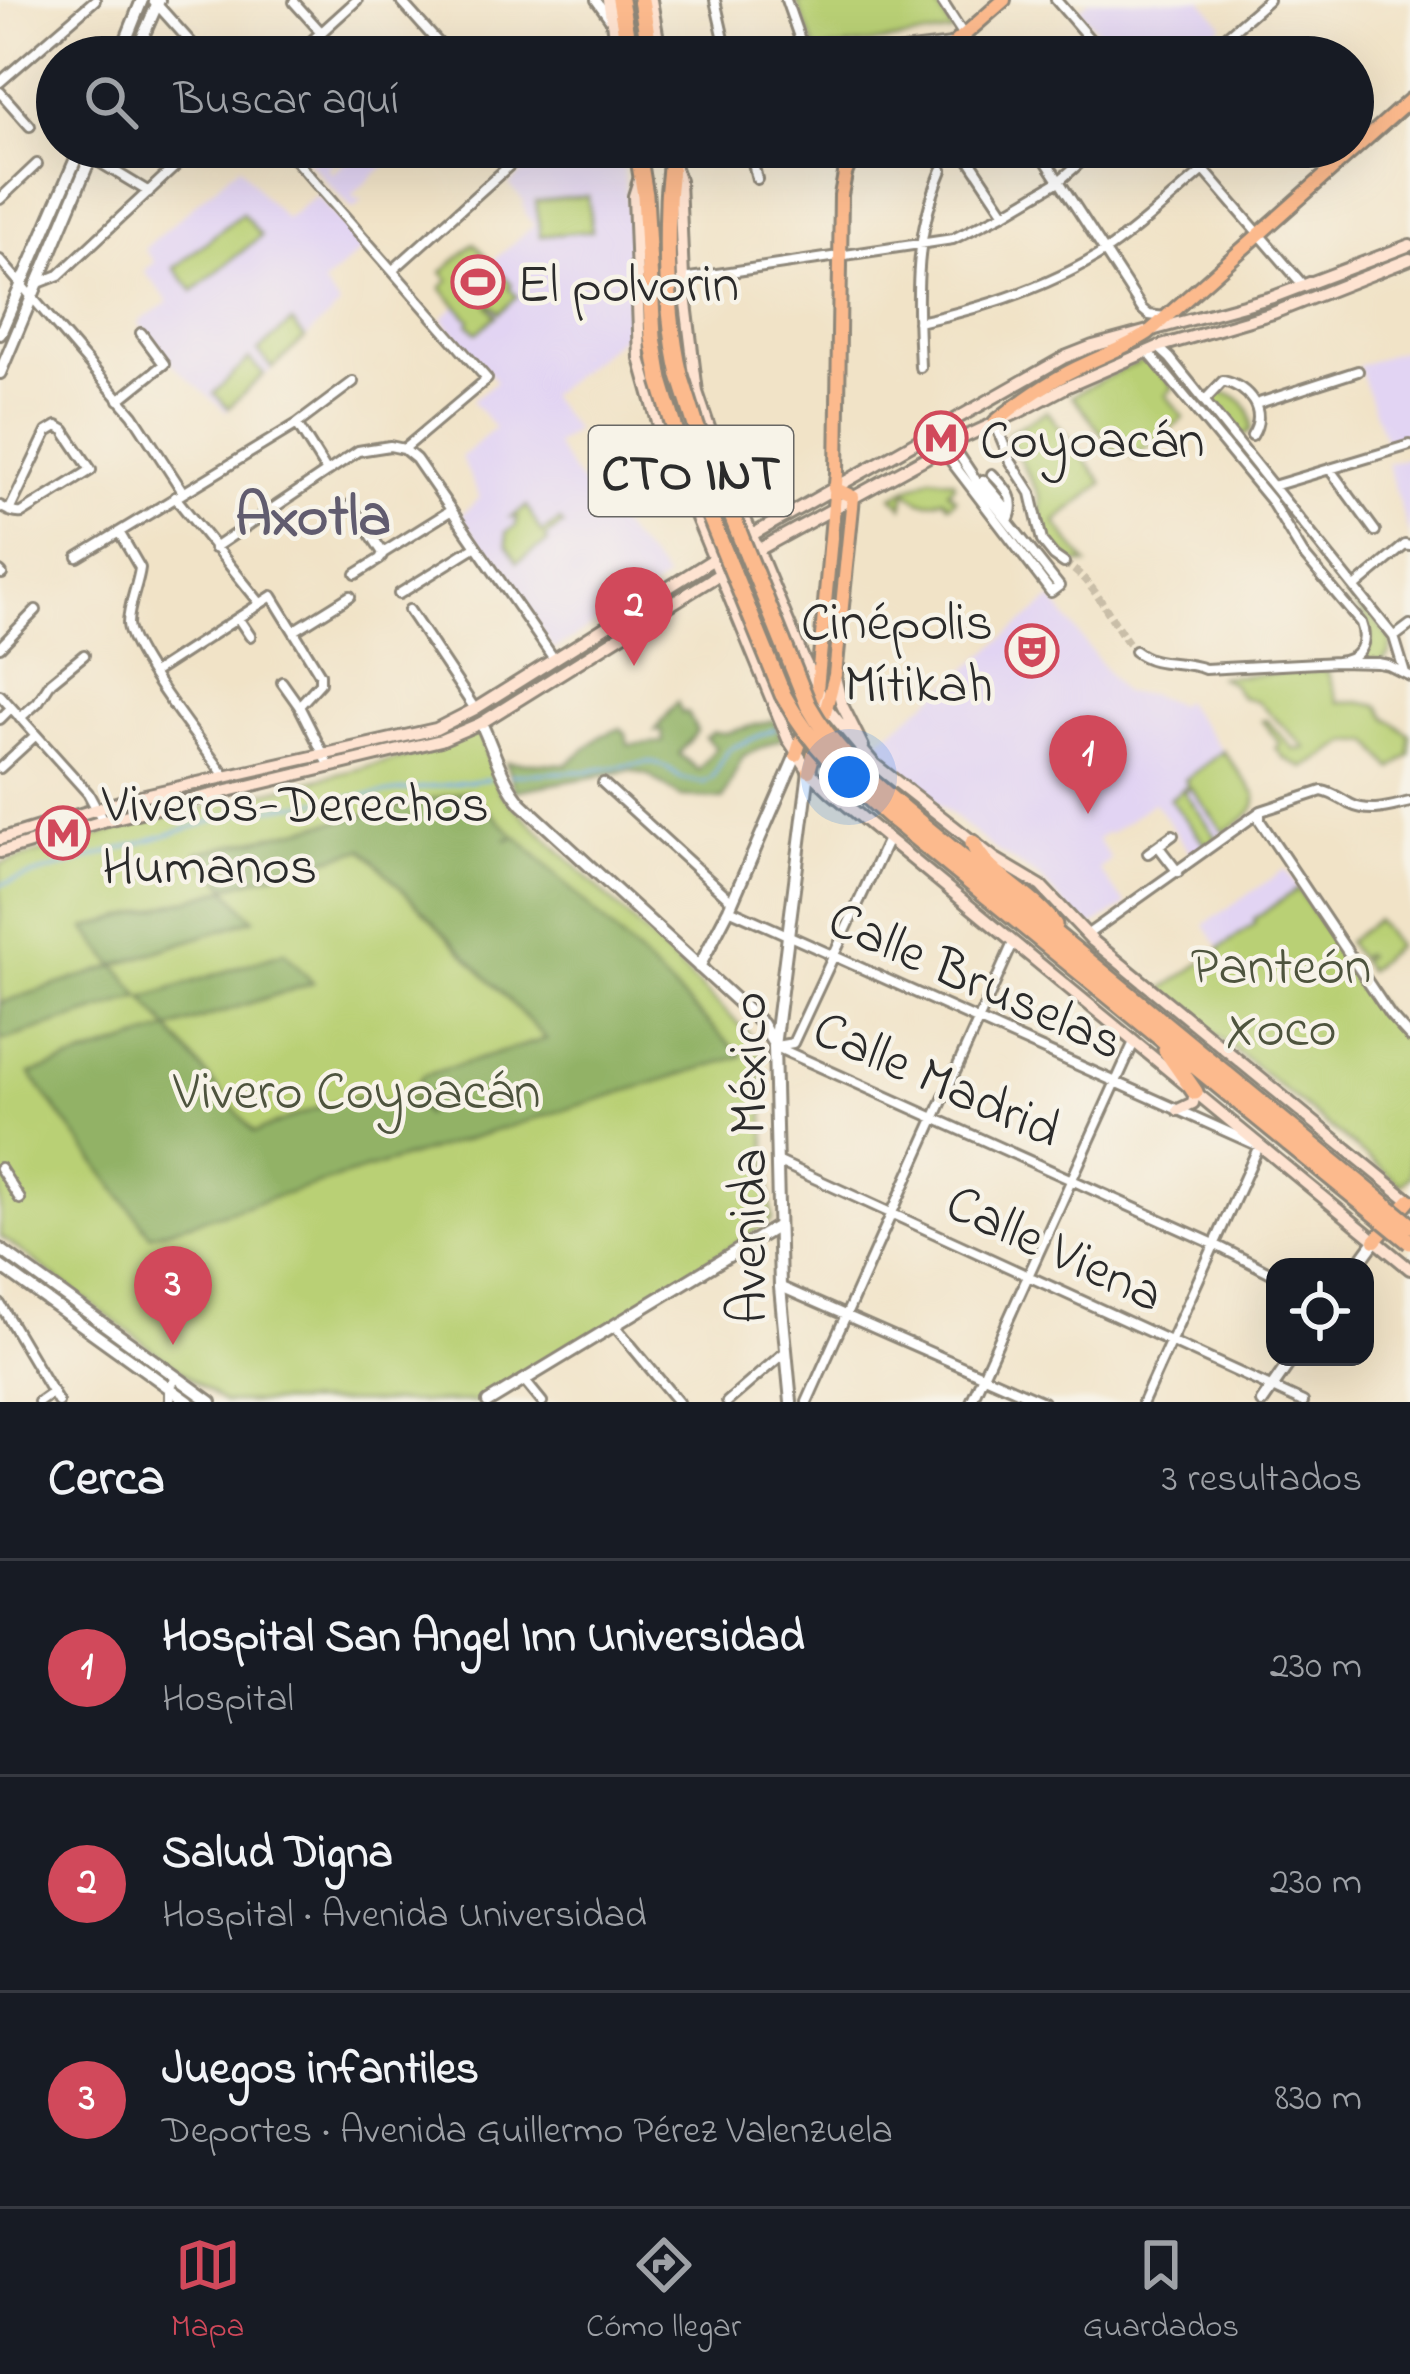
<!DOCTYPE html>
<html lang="es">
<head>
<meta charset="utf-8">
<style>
  body { margin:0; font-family:"Indie Flower",sans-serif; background:#20242c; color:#f1f3f6 }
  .controls { position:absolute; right:36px; bottom:36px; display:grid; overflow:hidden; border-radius:24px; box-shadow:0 12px 48px #0002 }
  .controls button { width:108px; height:108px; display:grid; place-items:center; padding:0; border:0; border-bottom:3px solid #363941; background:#171b24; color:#f1f3f6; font:60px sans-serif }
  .you { position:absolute; left:849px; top:777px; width:42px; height:42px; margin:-30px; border:9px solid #fff; border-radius:50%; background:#1a73e8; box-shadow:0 0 0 18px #1a73e833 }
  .badge { display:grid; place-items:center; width:78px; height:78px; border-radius:50%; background:#d1495b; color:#fff; font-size:39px; font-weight:700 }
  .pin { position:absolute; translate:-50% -99px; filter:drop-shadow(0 3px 6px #0008) }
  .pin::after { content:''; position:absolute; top:63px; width:42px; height:36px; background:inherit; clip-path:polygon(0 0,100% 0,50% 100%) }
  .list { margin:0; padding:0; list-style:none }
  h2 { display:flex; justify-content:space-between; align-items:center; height:156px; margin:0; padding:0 48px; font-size:51px }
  h2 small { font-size:39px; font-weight:400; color:#9ea1a6 }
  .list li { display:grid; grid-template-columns:78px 1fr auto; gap:36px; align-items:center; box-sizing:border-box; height:216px; padding:0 48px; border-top:3px solid #363941 }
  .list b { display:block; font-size:45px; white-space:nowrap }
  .list p { margin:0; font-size:39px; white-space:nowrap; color:#9ea1a6 }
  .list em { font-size:39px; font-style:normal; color:#9ea1a6 }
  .icon { flex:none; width:66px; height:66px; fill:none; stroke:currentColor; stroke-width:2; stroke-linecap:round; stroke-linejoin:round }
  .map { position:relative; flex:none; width:1410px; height:1402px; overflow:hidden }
  .search { position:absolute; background:#171b24; box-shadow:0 12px 48px #0002; left:36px; right:36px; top:36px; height:132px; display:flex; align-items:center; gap:30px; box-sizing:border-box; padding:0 42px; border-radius:66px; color:#9ea1a6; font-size:45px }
  .sheet { height:804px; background:#171b24 }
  nav { display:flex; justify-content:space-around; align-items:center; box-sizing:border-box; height:168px; border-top:3px solid #363941; background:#171b24; font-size:33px; color:#9ea1a6 }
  nav a { display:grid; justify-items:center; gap:6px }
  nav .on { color:#d1495b }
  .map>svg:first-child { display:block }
  .built { fill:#e2d4f3 }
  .green { fill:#b9d075; stroke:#727e50; stroke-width:3 }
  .forest { fill:#92b266; stroke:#5e6e48; stroke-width:3 }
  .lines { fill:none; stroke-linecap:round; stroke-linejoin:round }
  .stream { stroke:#74ade4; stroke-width:3 }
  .minor-tunnel { stroke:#c9bea8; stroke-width:8; stroke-dasharray:8 4; stroke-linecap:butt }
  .minor-casing { stroke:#8e8779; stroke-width:14 }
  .tertiary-casing { stroke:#8e8779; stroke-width:16 }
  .secondary-casing { stroke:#8e8779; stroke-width:16 }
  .primary-casing { stroke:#8e8779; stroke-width:18 }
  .motorway-casing { stroke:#8e8779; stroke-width:21 }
  .minor { stroke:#fff; stroke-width:8 }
  .tertiary { stroke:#fff; stroke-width:10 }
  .secondary { stroke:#fee3d1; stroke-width:10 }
  .primary { stroke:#fcba8d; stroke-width:12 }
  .motorway { stroke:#fcba8d; stroke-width:15 }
  .motorway-bridge-casing { stroke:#8e8779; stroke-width:21; stroke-linecap:butt }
  .motorway-bridge { stroke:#fcba8d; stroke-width:15 }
  .labels { text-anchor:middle; stroke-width:9; stroke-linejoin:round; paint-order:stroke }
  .shield { fill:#f7f3e8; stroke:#686764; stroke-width:3 }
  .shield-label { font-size:51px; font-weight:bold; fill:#2b2b2b }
  .poi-label { font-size:54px; fill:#2b2b2b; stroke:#f7f3e8; text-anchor:start }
  .park-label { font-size:54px; fill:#4e543e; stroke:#f7f3e8 }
  .street-label { font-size:54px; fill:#2b2b2b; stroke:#f7f3e8 }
  .quarter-label { font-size:60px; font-weight:bold; fill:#615c6f; stroke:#f7f3e8 }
</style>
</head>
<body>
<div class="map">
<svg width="1410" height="1402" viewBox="0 0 1410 1402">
  <rect width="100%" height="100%" fill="#f7f3e8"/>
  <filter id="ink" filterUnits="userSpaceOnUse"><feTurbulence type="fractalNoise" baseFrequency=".00833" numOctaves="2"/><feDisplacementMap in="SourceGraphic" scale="24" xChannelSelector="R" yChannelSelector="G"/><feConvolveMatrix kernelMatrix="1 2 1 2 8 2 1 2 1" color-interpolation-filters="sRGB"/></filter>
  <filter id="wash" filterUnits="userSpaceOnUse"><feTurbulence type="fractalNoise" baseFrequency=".004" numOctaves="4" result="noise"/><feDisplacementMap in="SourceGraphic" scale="48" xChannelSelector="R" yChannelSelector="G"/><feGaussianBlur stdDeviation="2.7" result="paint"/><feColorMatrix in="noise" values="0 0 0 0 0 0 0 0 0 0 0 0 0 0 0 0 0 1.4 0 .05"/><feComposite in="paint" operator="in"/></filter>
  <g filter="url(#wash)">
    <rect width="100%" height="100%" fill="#f1e3c7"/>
    <!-- built -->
    <path class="built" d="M1090 0H1202L1223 25 1186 57H1121L1079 9Z
      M295 147H343L334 156 337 160 327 168 332 174 362 147 379 148 391 160 352 195 355 200 359 198 362 201 353 209Z
      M551 147H621L630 230 631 329 548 396 575 430 555 445 575 476 667 579 554 650 461 515 480 498 461 457 495 428 472 401 496 381 442 319 456 305 441 288 449 280 442 272 474 243 492 262 534 225 524 212 526 210 522 206 525 202 509 185Z
      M240 165 262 195 286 219 317 195 364 248 323 284 340 306 226 412 174 366 138 322 169 302 144 271 155 262 144 249Z
      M1403 350 1405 356 1410 355V435L1386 443 1358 366Z
      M1410 457V538L1387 464Z
      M1052 599 1123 693 1148 694 1177 705 1183 701 1223 751 1185 780 1224 833 1193 856 1154 802 1109 834 1107 832 1097 839 1111 859 1099 870 1126 905 1091 927 1082 924 1040 878 994 849 871 748Z
      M1285 869 1298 889 1254 918 1256 923 1220 948 1204 925Z"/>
    <!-- green -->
    <path class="green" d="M796 0H933L954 32 816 51Z
      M588 196 592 231 540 236 536 201Z
      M242 213 261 236 193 291 174 268Z
      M474 243 512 284 509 288 517 297 499 313 491 304 488 305 496 316 477 333 468 323 470 320 441 288 449 280 442 272Z
      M292 322 305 338 272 368 258 351Z
      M1150 358 1173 388 1166 395 1184 418 1133 458 1126 449 1118 454 1072 396 1117 372Z
      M249 359 264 374 228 408 214 393Z
      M1219 392C1241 395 1253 408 1251 430L1240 438 1209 401Z
      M1047 411 1103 483 1055 522 1087 564 1074 563 1046 539 1041 524 1040 496 1008 438V433Z
      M931 477 953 480 954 485 948 491 956 499 949 505 943 498C927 506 919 502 906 491L903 507 893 496Z
      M527 506 541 533 560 521 563 525 545 537 548 542 517 562 507 545 506 532 516 526 517 517H511Z
      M1344 586 1348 587 1392 641 1389 653 1382 662H1360C1386 631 1360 615 1342 590Z
      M1327 670 1338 702H1358L1379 706 1387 718 1410 735V755L1392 769 1371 742H1349L1304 768 1284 758 1275 748 1280 744 1262 721 1266 720 1295 750 1306 748 1257 701 1241 697 1232 684 1220 677Z
      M480 731 500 793 758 1043 772 1220 612 1324 478 1402H223L0 1236V864L144 822 423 753Z
      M1223 751 1255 794C1261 813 1237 822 1224 832L1191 788 1184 791 1217 838 1207 846 1170 799 1188 785 1185 780Z
      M1298 889 1386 1018 1410 1047V1176L1401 1185 1161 990 1221 950 1220 948 1256 923 1254 919Z
      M1376 920 1396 946 1367 971 1360 961 1366 956 1364 954 1358 958 1347 942Z"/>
    <!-- forest -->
    <path class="forest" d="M677 702 682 713 687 712 697 731 679 754 698 770 716 748 705 737 714 732 726 733 774 720 782 739 743 756 723 799 681 797 648 775 630 770 514 791 506 762 567 764 601 736 621 728 626 734 628 745 663 742 662 731H655Z
      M468 791 515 836 505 840 517 837 742 1056 150 1235 30 1074 169 1029 254 1133C286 1120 321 1105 355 1097 374 1092 379 1111 409 1095L426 1115 414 1090 422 1076 546 1039 363 849 227 887 197 853Z
      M226 889 254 919 116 965 141 997 4 1040 0 1035V1003L115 966 85 928Z
      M285 952 313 983 169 1029 143 998Z"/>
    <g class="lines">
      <!-- stream -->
      <path class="stream" d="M510 775 588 771 651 762 665 767 681 778 703 783 712 778 729 749 775 729
        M0 885 243 812 489 779"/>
    </g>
  </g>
  <g filter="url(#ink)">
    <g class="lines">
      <!-- minor-tunnel -->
      <path class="minor-tunnel" d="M1064 563C1097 582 1110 622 1135 651"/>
      <!-- minor casing -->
      <g class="minor-casing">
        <path id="minor" d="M153 0 204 57
          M400 0 451 57
          M596 0 609 18
          M715 0 728 57
          M786 0 806 57
          M941 0 978 57
          M1056 0 1105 57
          M294 2 321 32
          M294 57 357 0
          M847 57 952 44
          M1202 57 1268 0
          M0 82 95 0
          M0 92 30 126
          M284 147 487 379 404 449
          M749 147 757 179
          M835 147 844 174
          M961 147 1005 213
          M1037 147 1142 309 1149 315 1165 317
          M1184 147 1303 285
          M91 157 149 192
          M0 199 37 164
          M0 260 133 415 183 492
          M393 270 530 147
          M683 279 953 239 1005 213 1059 181 1098 147
          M36 284 59 275 196 147
          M918 322C984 308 1053 286 1110 248 1143 225 1173 196 1204 170
          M1158 347 1170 358 1394 637 1405 673
          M1148 352 1271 501 1303 554 1361 623C1369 644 1359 660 1337 662
          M920 367C917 294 913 239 942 170
          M119 400 164 364 141 333
          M1204 401 1223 381C1249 387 1268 411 1252 436
          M1256 404 1358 371
          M995 423 1011 462 1031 493 1042 541 1054 556 1064 563
          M297 424 327 472
          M957 442V452L979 485 1059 586
          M404 449 416 459 554 659
          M940 451 948 457 1051 592 1059 586
          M1331 471 1375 531
          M992 474C1007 489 1018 500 1008 521
          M983 480 1005 506 1009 516
          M1273 486 1410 445
          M175 497 260 603
          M351 504 383 553
          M0 506C8 510 13 514 22 513L91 470 64 430 57 426 47 432 9 511
          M119 532 140 568C138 585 128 606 128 624 129 651 206 749 225 776
          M214 548 358 451 390 446 404 449
          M78 557 297 424 353 382
          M0 572 2 574
          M356 574 380 559 383 553 450 511
          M1355 587 1405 545 1410 546
          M399 594 476 546
          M409 610 475 709
          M238 618 250 636
          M294 631 350 596
          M1394 637 1410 625
          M0 647 36 610
          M1135 651C1157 668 1181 659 1205 669L1337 662 1378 663 1388 665 1410 676
          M153 673 272 596 320 674V683L299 706
          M282 682 299 706 330 767
          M0 695 88 793 103 821
          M20 718 38 702 51 682 84 655
          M0 719 11 708
          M0 768 36 735
          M603 783 732 901
          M1260 812V821L1390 1015 1410 1037
          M1158 846 1178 872
          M1148 853 1173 835
          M729 909 1259 1146 1143 1402
          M1088 934 1261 811 1322 791C1333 793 1339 798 1350 804 1370 814 1389 807 1410 802
          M774 1046 1214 1244 1275 1275
          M776 1046 793 1043 888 839
          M777 1161 1303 1402
          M0 1168 20 1199
          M781 1287 1043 1402
          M0 1304 58 1402
          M614 1325 678 1402
          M524 1380 542 1402
          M39 1402 53 1392
          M170 1402V1387L177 1377
          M727 1402 785 1352
          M807 1402 1013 943
          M971 1402 1134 1042"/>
      </g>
      <!-- tertiary casing -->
      <g class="tertiary-casing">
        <path id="tertiary" d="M119 57 142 0
          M134 57 159 0
          M0 334 81 147
          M0 373 95 147
          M481 723C494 750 502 782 522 804L762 1024 773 1043
          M699 967 729 909 796 755
          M0 1249 211 1402
          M0 1266 189 1402
          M1356 1267 1375 1241
          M488 1402 778 1226
          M791 1402 780 1287 774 1046 809 771
          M1262 1402 1293 1357"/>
      </g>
      <!-- secondary casing -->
      <g class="secondary-casing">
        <path id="secondary" d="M608 0 618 57
          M651 0 661 57
          M674 165 679 180 683 279 697 392 718 454 803 658 827 708 874 764 994 858 1041 886 1093 941 1410 1201
          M639 180 634 196 640 358 659 426 788 739 809 771 831 792 1410 1269
          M702 472 771 641 788 657
          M836 681 842 705 863 747
          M0 839 136 797 436 729 475 709 752 535 1065 357 1093 346 1273 297 1410 245
          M0 852 103 821 441 740 481 723 758 550 958 440 1019 412 1066 387 1158 347 1273 313 1410 259
          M1178 1110 1193 1103 1195 1092"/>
      </g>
      <!-- primary casing -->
      <g class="primary-casing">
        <path id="primary" d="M939 57 1004 0
          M995 422C1021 401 1048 382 1077 368 1101 356 1125 348 1148 333L1410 100
          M796 755 817 690 837 473 841 195 845 174 856 147
          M809 771 835 675 853 497 834 488
          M1375 1241 1410 1200"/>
      </g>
      <!-- motorway casing -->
      <g class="motorway-casing">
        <path id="motorway" d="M620 0 630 57
          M641 0 651 57
          M637 147 645 195 653 337 660 380
          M671 147C673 166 668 185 668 204 666 260 667 320 680 375
          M902 808 1298 1133
          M893 819 1289 1143
          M973 843C984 874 1034 895 1054 925
          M1166 1050 1195 1092"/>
      </g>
      <!-- minor -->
      <use href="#minor" class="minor"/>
      <!-- tertiary -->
      <use href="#tertiary" class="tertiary"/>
      <!-- secondary -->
      <use href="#secondary" class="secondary"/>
      <!-- primary -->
      <use href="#primary" class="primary"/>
      <!-- motorway -->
      <use href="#motorway" class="motorway"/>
      <!-- motorway-bridge casing -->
      <g class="motorway-bridge-casing">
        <path id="motorway-bridge" d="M680 375 696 426 808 705C832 748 865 777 902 808
          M660 380 676 433 783 695C811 746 849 781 893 819
          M1298 1133 1410 1225
          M1289 1143 1410 1242"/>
      </g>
      <!-- motorway-bridge -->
      <use href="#motorway-bridge" class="motorway-bridge"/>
    </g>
  </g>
  <!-- icons -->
  <defs>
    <g id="stadium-ring" transform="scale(2.7)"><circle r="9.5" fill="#f7f3e8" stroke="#d1495b" stroke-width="1.5"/><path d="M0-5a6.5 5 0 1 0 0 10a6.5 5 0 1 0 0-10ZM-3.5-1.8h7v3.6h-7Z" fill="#d1495b"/></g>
    <g id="metro-ring" transform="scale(2.7)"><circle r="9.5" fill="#f7f3e8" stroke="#d1495b" stroke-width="1.5"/><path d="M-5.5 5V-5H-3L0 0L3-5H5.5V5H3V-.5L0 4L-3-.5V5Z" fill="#d1495b"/></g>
    <g id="theatre-ring" transform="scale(2.7)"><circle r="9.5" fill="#f7f3e8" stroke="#d1495b" stroke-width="1.5"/><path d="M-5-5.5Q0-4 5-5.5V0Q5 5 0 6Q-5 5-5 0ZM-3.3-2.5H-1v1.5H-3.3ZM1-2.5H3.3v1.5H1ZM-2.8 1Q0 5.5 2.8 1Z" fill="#d1495b"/></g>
  </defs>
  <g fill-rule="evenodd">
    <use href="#stadium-ring" x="478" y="282"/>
    <use href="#metro-ring" x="941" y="438"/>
    <use href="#theatre-ring" x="1032" y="651"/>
    <use href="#metro-ring" x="63" y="833"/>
  </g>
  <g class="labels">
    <!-- shield labels -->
    <rect class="shield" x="589" y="426" width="204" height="90" rx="9"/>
    <g class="shield-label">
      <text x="691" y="489">CTO INT</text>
    </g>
    <!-- poi labels -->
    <g class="poi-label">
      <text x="517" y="301">El polvorin</text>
      <text x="980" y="457">Coyoacán</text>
      <text x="993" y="639" text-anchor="end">Cinépolis<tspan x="993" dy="62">Mítikah</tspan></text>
      <text x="102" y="821">Viveros-Derechos<tspan x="102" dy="62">Humanos</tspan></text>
    </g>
    <!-- park labels -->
    <g class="park-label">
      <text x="1281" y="983">Panteón<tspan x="1281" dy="62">Xoco</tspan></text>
      <text x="357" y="1108">Vivero Coyoacán</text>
    </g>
    <!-- street labels -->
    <g class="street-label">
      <text transform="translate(977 978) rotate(24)" y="19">Calle Bruselas</text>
      <text transform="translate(938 1077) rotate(24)" y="19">Calle Madrid</text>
      <text transform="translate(746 1158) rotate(-90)" y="19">Avenida México</text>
      <text transform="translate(1056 1246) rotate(25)" y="19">Calle Viena</text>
    </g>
    <!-- quarter labels -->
    <g class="quarter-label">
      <text x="313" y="534">Axotla</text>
    </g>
  </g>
</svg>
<div class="controls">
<button><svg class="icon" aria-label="locate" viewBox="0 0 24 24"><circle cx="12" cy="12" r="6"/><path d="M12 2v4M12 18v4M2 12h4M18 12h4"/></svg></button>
</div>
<div class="you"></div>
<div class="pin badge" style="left:1088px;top:814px">1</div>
<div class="pin badge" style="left:634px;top:666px">2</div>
<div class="pin badge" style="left:173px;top:1345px">3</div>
<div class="search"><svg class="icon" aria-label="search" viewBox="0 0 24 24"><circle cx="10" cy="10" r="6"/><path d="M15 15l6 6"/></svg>Buscar aquí</div>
</div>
<section class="sheet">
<h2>Cerca<small>3 resultados</small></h2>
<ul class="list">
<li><span class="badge">1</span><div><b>Hospital San Angel Inn Universidad</b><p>Hospital</p></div><em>230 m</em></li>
<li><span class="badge">2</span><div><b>Salud Digna</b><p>Hospital · Avenida Universidad</p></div><em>230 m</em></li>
<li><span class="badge">3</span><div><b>Juegos infantiles</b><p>Deportes · Avenida Guillermo Pérez Valenzuela</p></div><em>830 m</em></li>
</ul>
</section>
<nav>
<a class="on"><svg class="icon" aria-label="map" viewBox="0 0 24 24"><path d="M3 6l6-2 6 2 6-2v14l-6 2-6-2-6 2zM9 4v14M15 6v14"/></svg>Mapa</a>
<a><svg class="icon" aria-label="directions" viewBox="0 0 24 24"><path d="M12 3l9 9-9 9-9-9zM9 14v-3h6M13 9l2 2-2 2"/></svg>Cómo llegar</a>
<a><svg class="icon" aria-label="saved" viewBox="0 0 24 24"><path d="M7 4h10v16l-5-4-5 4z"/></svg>Guardados</a>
</nav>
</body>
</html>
